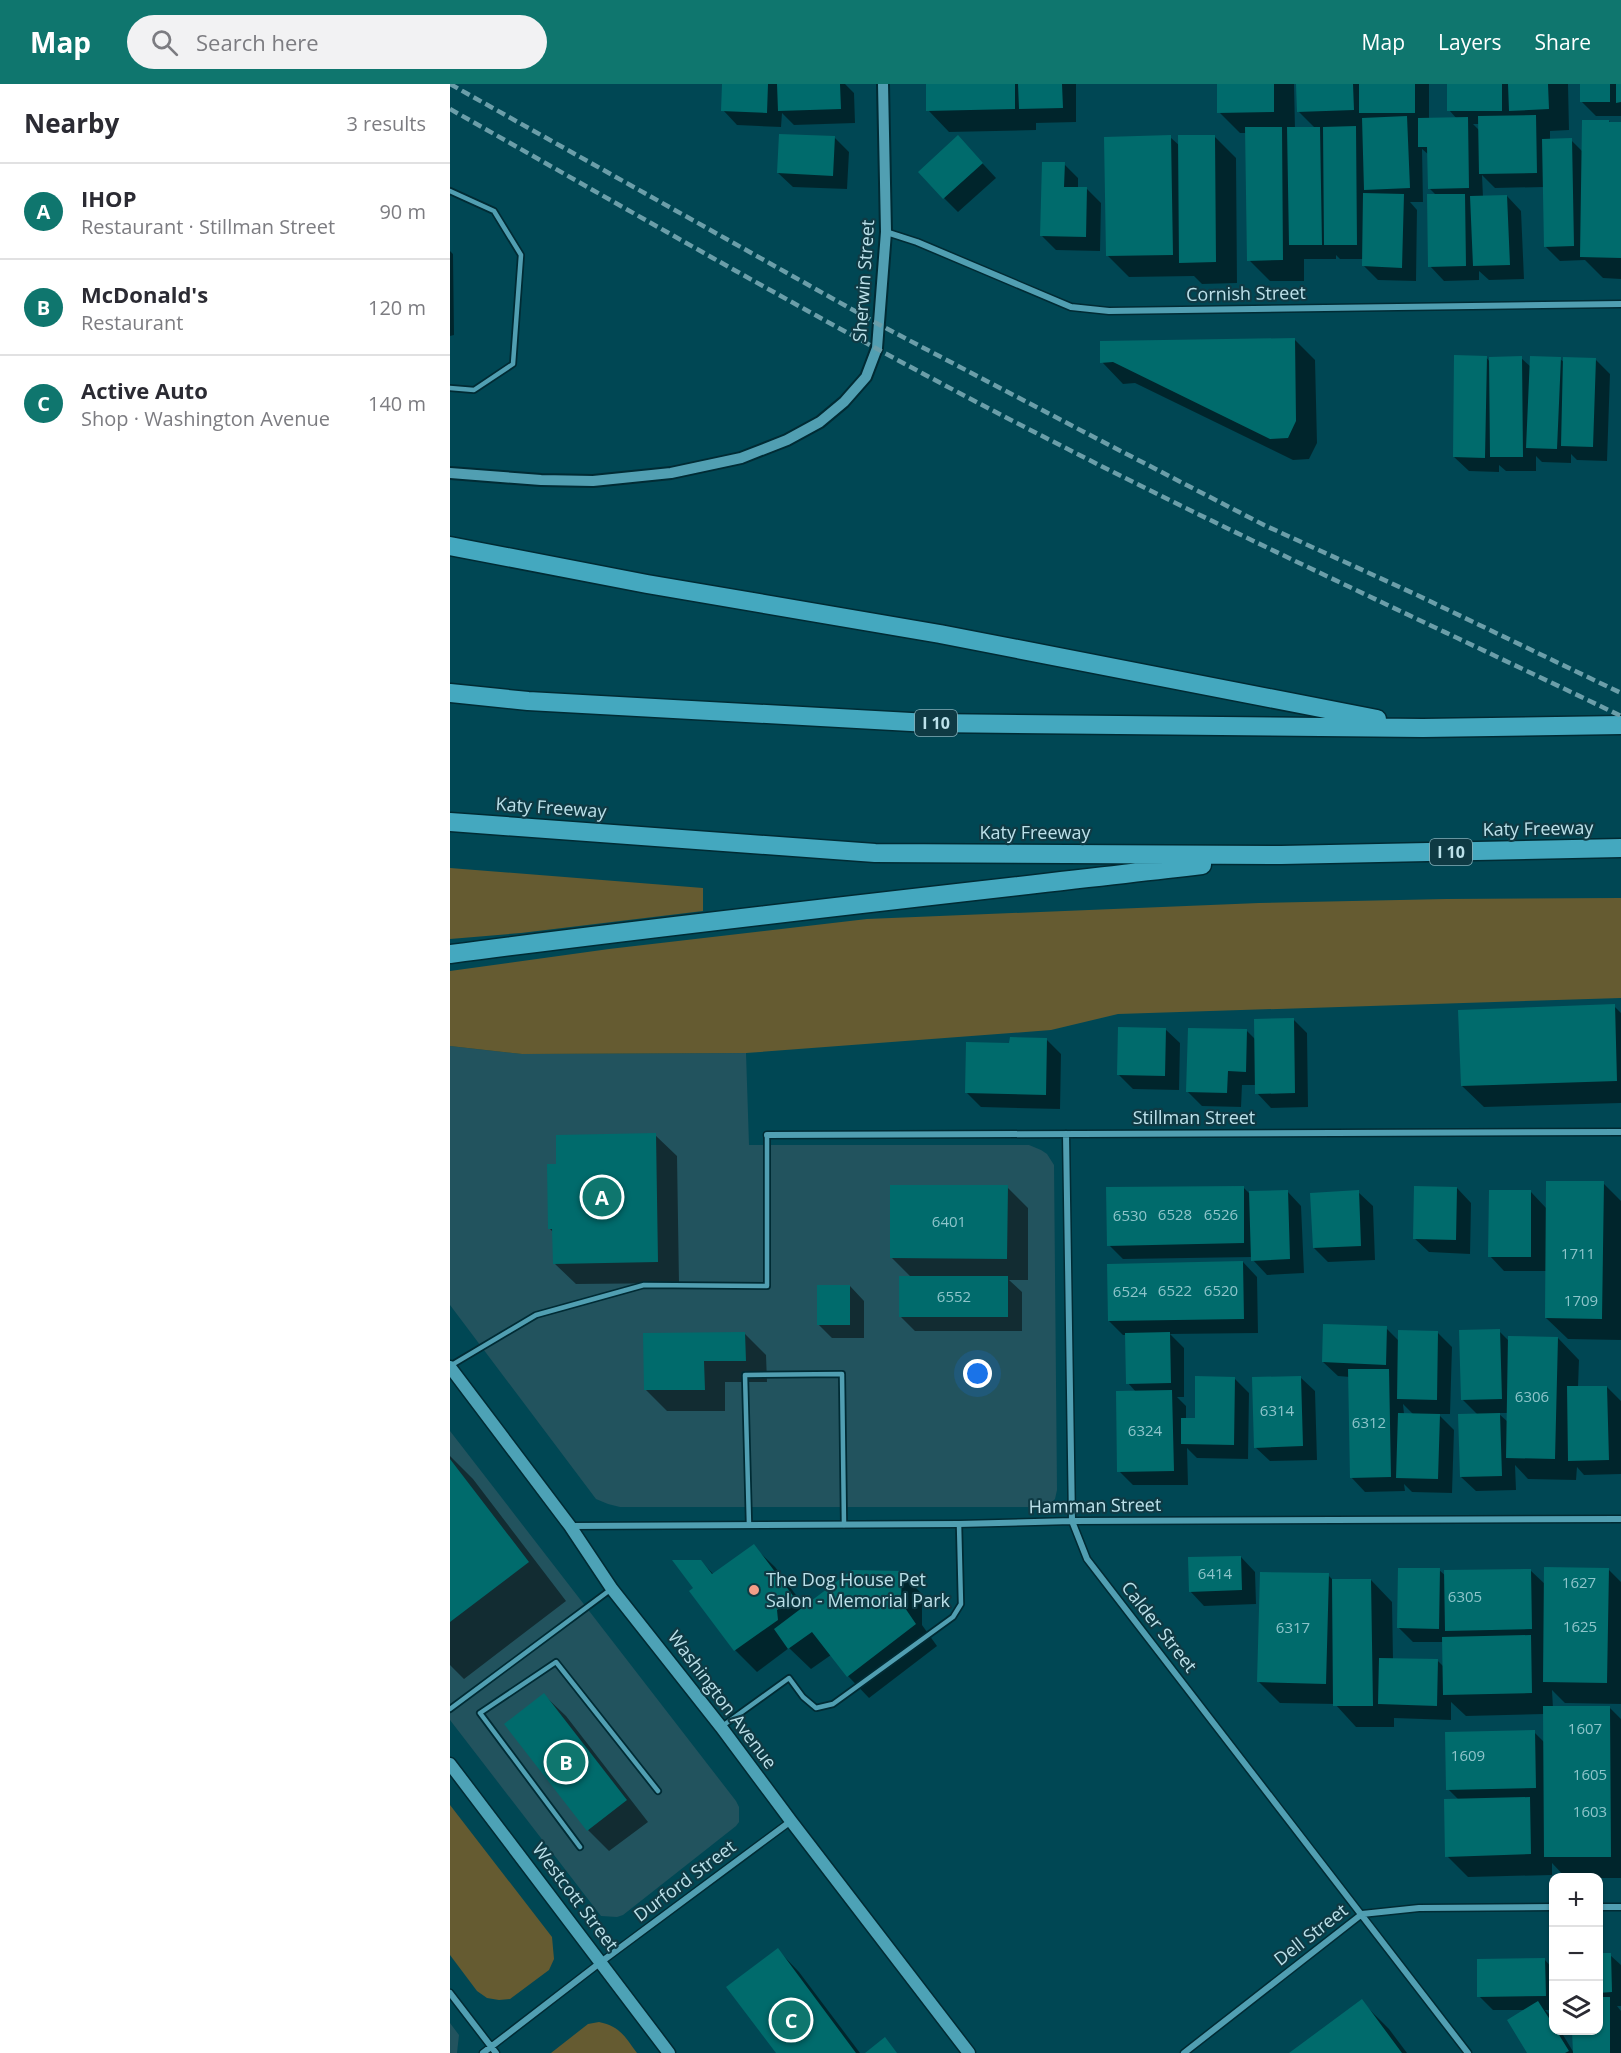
<!DOCTYPE html>
<html lang="en">
<head>
<meta charset="utf-8">
<style>
  body { margin:0; font-family:"Open Sans",sans-serif; background:#f2f2f3; color:#2b2b33 }
  .controls { position:absolute; right:18px; bottom:18px; display:grid; overflow:hidden; border-radius:12px; box-shadow:0 2px 4px #0004 }
  .controls button { width:54px; height:54px; display:grid; place-items:center; padding:0; border:0; border-bottom:2px solid #e1e1e2; background:#fff; color:#2b2b33; font:30px sans-serif }
  .you { position:absolute; left:528px; top:1290px; width:21px; height:21px; margin:-15px; border:4px solid #fff; border-radius:50%; background:#1a73e8; box-shadow:0 0 0 9px #1a73e833 }
  .badge { display:grid; place-items:center; width:39px; height:39px; border-radius:50%; background:#0f766e; color:#fff; font-size:20px; font-weight:700 }
  .pin { position:absolute; translate:-50% -50%; border:3px solid #fff; box-shadow:0 2px 6px #0006 }
  .list { margin:0; padding:0; list-style:none }
  h2 { display:flex; justify-content:space-between; align-items:center; height:78px; margin:0; padding:0 24px; font-size:26px }
  h2 small { font-size:20px; font-weight:400; color:#7c7c81 }
  .list li { display:grid; grid-template-columns:39px 1fr auto; gap:18px; align-items:center; box-sizing:border-box; height:96px; padding:0 24px; border-top:2px solid #e1e1e2 }
  .list b { display:block; font-size:22px; white-space:nowrap }
  .list p { margin:0; font-size:20px; white-space:nowrap; color:#7c7c81 }
  .list em { font-size:20px; font-style:normal; color:#7c7c81 }
  .icon { flex:none; width:33px; height:33px; fill:none; stroke:currentColor; stroke-width:2; stroke-linecap:round; stroke-linejoin:round }
  .map { position:relative; flex:none; width:1171px; height:1969px; overflow:hidden }
  header { display:flex; align-items:center; gap:36px; box-sizing:border-box; height:84px; padding:0 30px; background:#0f766e; color:#fff }
  header strong { font-size:28px }
  nav { display:flex; gap:33px; margin-inline-start:auto; font-size:21px }
  .search { width:420px; height:54px; background:#f2f2f3; display:flex; align-items:center; gap:15px; box-sizing:border-box; padding:0 21px; border-radius:33px; color:#7c7c81; font-size:22px }
  main { display:flex }
  aside { flex:1; background:#fff }
  .map>svg:first-child { display:block }
  .built { fill:#22535e }
  .green { fill:#655b31 }
  .shadow { fill:#0007; fill-rule:evenodd }
  .building { fill:#006b6c }
  .lines { fill:none; stroke-linecap:round; stroke-linejoin:round }
  .service-casing { stroke:#002b34; stroke-width:8 }
  .minor-casing { stroke:#002b34; stroke-width:9 }
  .tertiary-casing { stroke:#002b34; stroke-width:14 }
  .secondary-casing { stroke:#002b34; stroke-width:15 }
  .motorway-casing { stroke:#002b34; stroke-width:21 }
  .service { stroke:#519fb2; stroke-width:4.5 }
  .minor { stroke:#519fb2; stroke-width:6 }
  .tertiary { stroke:#519fb2; stroke-width:10 }
  .secondary { stroke:#4da2b6; stroke-width:12 }
  .motorway { stroke:#44a8bf; stroke-width:18 }
  .rail { stroke:#6b9ea9; stroke-width:4.5; stroke-dasharray:9 4.5; stroke-linecap:butt }
  .poi-dot { fill:#f49e88; stroke:#0f3a44; stroke-width:2 }
  .labels { text-anchor:middle; stroke-width:4.5; stroke-linejoin:round; paint-order:stroke }
  .number-label { font-size:15px; fill:#8dc4ca }
  .shield { fill:#0f3a44; stroke:#88afb8; stroke-width:1.5 }
  .shield-label { font-size:16px; font-weight:bold; fill:#bce1ea }
  .street-label { font-size:18px; fill:#bce1ea; stroke:#0f3a44 }
  .poi-label { font-size:18px; fill:#bce1ea; stroke:#0f3a44; text-anchor:start }
</style>
</head>
<body>
<header>
<strong>Map</strong>
<div class="search"><svg class="icon" aria-label="search" viewBox="0 0 24 24"><circle cx="10" cy="10" r="6"/><path d="M15 15l6 6"/></svg>Search here</div>
<nav><a>Map</a><a>Layers</a><a>Share</a></nav>
</header>
<main>
<aside>
<h2>Nearby<small>3 results</small></h2>
<ul class="list">
<li><span class="badge">A</span><div><b>IHOP</b><p>Restaurant · Stillman Street</p></div><em>90 m</em></li>
<li><span class="badge">B</span><div><b>McDonald's</b><p>Restaurant</p></div><em>120 m</em></li>
<li><span class="badge">C</span><div><b>Active Auto</b><p>Shop · Washington Avenue</p></div><em>140 m</em></li>
</ul>
</aside>
<div class="map">
<svg width="1171" height="1969" viewBox="0 0 1171 1969">
  <rect width="100%" height="100%" fill="#004754"/>
  <!-- built -->
  <path class="built" d="M0 962 72 970 296 969 299 1061H579L591 1066 597 1070 604 1081 607 1406 605 1415 600 1420 593 1423H170L158 1420 146 1415 0 1221Z
    M0 1347 286 1717 289 1723V1738L286 1742 173 1831 167 1833 151 1832 0 1636Z
    M0 1939 9 1951 7 1969H0Z"/>
  <!-- green -->
  <path class="green" d="M0 784 253 804V827L71 849 0 855Z
    M1171 814V914L668 930 601 946 296 969 72 970 0 962V887L159 865 417 835 809 819 996 815Z
    M0 1721 102 1853 104 1875 99 1886 60 1915 49 1916 37 1914 27 1907 0 1871Z
    M149 1938C170 1942 175 1953 187 1969H101L138 1940Z"/>
  <!-- shadow -->
  <path class="shadow" d="M274 0H395L404 9 405 39 344 41 332 29 331 43 287 41 273 26Z
    M477 0H626V38L586 39V46L499 48 478 26Z
    M768 0H844L845 45H866L848 27V0H979V35H1007L999 26V0H1118L1119 46 1100 47V56H1121L1133 68 1159 37 1161 40H1171V195L1153 194 1135 176 1110 177 1095 162 1094 103 1045 104 1032 91 1033 113 1057 112 1071 127 1074 195 1039 196 1029 187V196L994 197 980 182 987 112 979 104V71L972 65 973 118H960L967 126 966 197 928 196 913 181V175H890L886 171V175H854V197H820L799 176 797 49H790L769 28ZM1023 40H1029L1030 47Z
    M1131 0H1171V32H1146L1131 17Z
    M764 52 786 74 787 199 752 200 744 192 679 193 657 171 720 53 730 62Z
    M384 53 399 68 397 105 343 103 328 89Z
    M522 68 546 94 508 128 494 114Z
    M614 80 628 94V105H637L651 119 650 167 606 166 592 152Z
    M0 167 3 170 4 251 0 252Z
    M844 255 865 276 867 359 859 375 843 376 685 299 673 300 652 278Z
    M1036 273 1040 278 1071 274 1081 283 1110 275 1115 279 1145 275 1160 290 1157 377 1127 376 1121 370V379L1092 378 1086 372V387H1056L1049 381V388L1019 387 1004 373Z
    M1164 922 1171 929V1019L1034 1023 1012 1002Z
    M843 935 857 949 858 1023 821 1024 807 1009V1001H792L791 1023 752 1022 737 1007 797 947 806 956Z
    M715 945 730 959 729 1006 683 1005 669 991Z
    M597 956 611 970 610 1025 531 1023 517 1009 561 961Z
    M205 1051 227 1072 229 1199 126 1200 104 1179V1149L99 1144 108 1081Z
    M1153 1099 1171 1117V1256L1118 1255 1096 1234 1097 1187H1054L1040 1172 1081 1108 1097 1125Z
    M557 1103 578 1124V1196H559L572 1208V1247H465L451 1233 461 1193 442 1174Z
    M793 1103 799 1109 837 1107 851 1122 854 1189 817 1191 803 1176V1173L673 1175 659 1161Z
    M1007 1104 1021 1119 1020 1170 979 1168 964 1154Z
    M908 1108 923 1122 925 1176 878 1178 864 1164Z
    M793 1178 807 1193 808 1249 720 1250 734 1264V1313H727L736 1322V1336H746L785 1295 799 1309 798 1375 747 1374 737 1364 738 1401H683L669 1387 686 1308 678 1299 677 1251H673L659 1237Z
    M400 1202 414 1217V1254H382L368 1240Z
    M936 1244 949 1257 987 1248 1002 1263 1000 1330H988L1004 1346 1002 1409 962 1408 954 1400 955 1407 915 1408 901 1393 900 1293 888 1292 873 1278ZM953 1320 964 1331 954 1330Z
    M1049 1247 1059 1257 1108 1254 1129 1276 1128 1303H1157L1171 1317V1390L1134 1391 1127 1383 1126 1396 1078 1395 1065 1381 1066 1406 1026 1407 1011 1393 1028 1331 1012 1315ZM1048 1329H1058V1338Z
    M295 1250 316 1271 317 1298H275V1327H217L196 1306Z
    M850 1293 865 1307 867 1376 820 1377 805 1363Z
    M0 1372 23 1395 116 1517 14 1595 0 1581Z
    M303 1462 325 1483 355 1523 451 1489 472 1510V1541L487 1562 419 1614 398 1592 381 1571 361 1585 339 1564 307 1588 285 1566 241 1507 245 1505 251 1477 264 1491Z
    M791 1473 805 1488 806 1520 754 1522 740 1507Z
    M989 1486 996 1492 1080 1486 1096 1501 1159 1486 1171 1498V1620L1115 1619 1102 1606 1103 1624 1159 1623 1171 1635V1794H1116L1102 1779V1791L1018 1793 997 1772 1009 1716 998 1705 1084 1648 1094 1658V1630L1016 1632 1001 1618V1636L944 1634V1643H906L885 1620 830 1619 809 1598 878 1491 884 1497 921 1496 942 1518 943 1575 987 1576 994 1583 993 1558H963L948 1543Z
    M94 1611 116 1632 198 1738 159 1767 138 1746Z
    M328 1866 349 1888 410 1969H328Z
    M1148 1871H1160L1171 1881V1922H1167L1171 1927V1969H1079L1077 1926H1043L1029 1912 1095 1876 1103 1885 1104 1872V1926H1095L1104 1935V1946H1110L1124 1969 1148 1946Z
    M911 1917 939 1945 957 1969H842Z"/>
  <!-- building -->
  <path class="building" d="M272 0H318L317 29 271 27Z
    M327 0H390L391 25 328 27Z
    M476 0H565V25L476 27Z
    M568 0H612L613 24 569 25Z
    M767 0H824V28L767 29Z
    M846 0H903L904 26 847 28Z
    M909 0H965V29H909Z
    M997 0H1052V27H997Z
    M1058 0H1098L1099 25 1059 27Z
    M1130 0H1160V18H1130Z
    M1166 0H1171V18L1166 19Z
    M1086 31 1087 89 1029 90 1028 32Z
    M957 32 960 104 914 106 912 34Z
    M1018 33 1019 104 978 105 977 63H968V34Z
    M1132 36H1159V38H1171V174L1130 173Z
    M906 42 907 161H874L873 43Z
    M795 43H832L833 176 797 177Z
    M837 43H870L872 161H839Z
    M329 50 385 52 383 92 327 89Z
    M508 51 533 79 493 115 468 88Z
    M721 51 723 171 656 172 654 53Z
    M728 51H765L766 178 729 179Z
    M1122 54 1124 162 1094 163 1092 55Z
    M592 78H615L614 103H637L636 153 590 152Z
    M913 109 954 110 952 184 912 182Z
    M977 110H1015L1016 182 978 183Z
    M1057 111 1060 181 1023 182 1020 112Z
    M845 254 846 337 838 354 820 355 663 278 650 279V257Z
    M1004 271 1037 272 1035 374 1003 373Z
    M1072 272 1073 373H1040L1039 273Z
    M1080 272 1111 273 1107 365 1076 364Z
    M1113 273 1146 274 1143 363 1111 362Z
    M1165 920 1167 997 1011 1002 1008 926Z
    M844 934 845 1009 805 1010 804 935Z
    M668 943 716 944 715 992 667 991Z
    M738 944 797 945 796 988 778 987 777 1009 736 1008Z
    M560 953 597 954 596 1011 515 1009 516 958 559 959Z
    M206 1049 208 1178 103 1180 102 1145H98L97 1080H106V1051Z
    M1096 1097H1154L1152 1235 1095 1234Z
    M440 1101H558L557 1175 440 1174Z
    M794 1102V1159L657 1162 656 1103Z
    M964 1102 1007 1103 1006 1156 963 1155Z
    M838 1106 840 1175 801 1177 799 1107Z
    M909 1106 911 1162 863 1164 860 1109Z
    M1039 1106H1081V1173H1038Z
    M793 1177 794 1235 658 1237 657 1180Z
    M449 1192H558V1233H449Z
    M367 1201H400V1241H367Z
    M873 1240 937 1242 936 1281 872 1278Z
    M1050 1245 1052 1315 1011 1316 1009 1246Z
    M948 1246 988 1247 987 1316 947 1315Z
    M295 1248 296 1277H254L255 1306H194L193 1249Z
    M720 1248 721 1299 676 1300 675 1249Z
    M1058 1252 1108 1253 1105 1375 1056 1374Z
    M898 1285H939L941 1393 900 1394Z
    M745 1292 785 1293 784 1361 731 1360V1334H745Z
    M851 1292 853 1362 804 1364 802 1293Z
    M1117 1302H1157L1159 1376 1118 1377Z
    M722 1306 724 1387 667 1388 666 1307Z
    M948 1329 990 1330 988 1395 946 1394Z
    M1050 1329 1052 1392 1010 1393 1008 1330Z
    M0 1375 79 1478 0 1538Z
    M304 1460 344 1513 327 1526 328 1536 284 1567 239 1507 243 1504 222 1476H251L262 1490Z
    M791 1472 792 1506 739 1508 738 1473Z
    M1094 1483 1159 1484 1157 1599 1093 1598Z
    M948 1484H990L989 1545 947 1544Z
    M1081 1485 1082 1545 995 1547 994 1486Z
    M402 1486 452 1487 451 1518 466 1540 397 1593 362 1548 338 1565 324 1545Z
    M810 1488 879 1489 876 1600 807 1598Z
    M882 1495H921L923 1622H883Z
    M1081 1551 1082 1609 993 1611 992 1553Z
    M929 1574 988 1575 987 1622 928 1620Z
    M94 1609 177 1716 137 1747 54 1640Z
    M1093 1622H1160L1161 1773H1094Z
    M1085 1646 1086 1704 996 1706 995 1648Z
    M1080 1713 1081 1770 995 1773 994 1715Z
    M328 1864 406 1969H326L276 1903Z
    M1148 1869H1161L1162 1908 1148 1909Z
    M1095 1874 1096 1912 1027 1913V1875Z
    M1148 1913H1160V1969H1123L1122 1946H1148Z
    M912 1915 952 1969H839Z
    M1088 1917 1104 1942V1946H1106L1119 1967 1115 1969H1077L1057 1936Z
    M435 1953 447 1969H415Z"/>
  <g class="lines">
    <!-- service casing -->
    <g class="service-casing">
      <path id="service" d="M0 107 44 127 71 171 63 280 24 306 0 304
        M0 1282 86 1231 194 1201 317 1202V1051
        M299 1441 295 1291 392 1290 394 1441
        M0 1625 160 1506
        M271 1643 339 1594 353 1613 366 1624 383 1620 503 1533 511 1520 509 1440
        M130 1763 30 1629 106 1578 208 1707"/>
    </g>
    <!-- minor casing -->
    <g class="minor-casing">
      <path id="minor" d="M436 148 467 158 621 223 659 227 1171 220
        M616 1050 622 1437 637 1475 1018 1969
        M317 1051 1171 1048
        M120 1442 509 1440 622 1437 1171 1435
        M1148 1823H1171
        M0 1909 46 1969
        M33 1969 151 1878 341 1737
        M734 1969 912 1830 969 1824 1104 1823"/>
    </g>
    <!-- tertiary casing -->
    <g class="tertiary-casing">
      <path id="tertiary" d="M0 389 91 396 143 397 221 389 291 374 337 356 370 338 394 318 416 293 427 264 436 148 433 0"/>
    </g>
    <!-- secondary casing -->
    <g class="secondary-casing">
      <path id="secondary" d="M0 1283 120 1442 162 1505 271 1643 341 1737 519 1969
        M0 1680 219 1969"/>
    </g>
    <!-- motorway casing -->
    <g class="motorway-casing">
      <path id="motorway" d="M0 462 197 500 490 550 927 635
        M0 609 78 617 479 639 973 644 1171 641
        M0 738 425 769 831 771 1171 764
        M0 870C250 837 501 810 752 781"/>
    </g>
    <!-- service -->
    <use href="#service" class="service"/>
    <!-- minor -->
    <use href="#minor" class="minor"/>
    <!-- tertiary -->
    <use href="#tertiary" class="tertiary"/>
    <!-- secondary -->
    <use href="#secondary" class="secondary"/>
    <!-- motorway -->
    <use href="#motorway" class="motorway"/>
    <!-- rail -->
    <path class="rail" d="M0 0 428 240 634 348 814 441 967 511 1171 609
      M0 25C200 138 399 254 604 358 791 454 982 541 1171 632"/>
  </g>
  <!-- markers -->
  <circle class="poi-dot" cx="304" cy="1506" r="6"/>
  <g class="labels">
    <!-- number labels -->
    <g class="number-label">
      <text x="725" y="1136">6528</text>
      <text x="771" y="1136">6526</text>
      <text x="680" y="1137">6530</text>
      <text x="499" y="1143">6401</text>
      <text x="1128" y="1175">1711</text>
      <text x="725" y="1212">6522</text>
      <text x="771" y="1212">6520</text>
      <text x="680" y="1213">6524</text>
      <text x="504" y="1218">6552</text>
      <text x="1131" y="1222">1709</text>
      <text x="1082" y="1318">6306</text>
      <text x="827" y="1332">6314</text>
      <text x="919" y="1344">6312</text>
      <text x="695" y="1352">6324</text>
      <text x="765" y="1495">6414</text>
      <text x="1129" y="1504">1627</text>
      <text x="1015" y="1518">6305</text>
      <text x="1130" y="1548">1625</text>
      <text x="843" y="1549">6317</text>
      <text x="1135" y="1650">1607</text>
      <text x="1018" y="1677">1609</text>
      <text x="1140" y="1696">1605</text>
      <text x="1140" y="1733">1603</text>
    </g>
    <!-- shield labels -->
    <g class="shield">
      <rect x="465" y="626" width="42" height="26" rx="4.5"/>
      <rect x="980" y="755" width="42" height="26" rx="4.5"/>
    </g>
    <g class="shield-label">
      <text x="486" y="645">I 10</text>
      <text x="1001" y="774">I 10</text>
    </g>
    <!-- street labels -->
    <g class="street-label">
      <text transform="translate(414 197) rotate(-86)" y="6">Sherwin Street</text>
      <text transform="translate(796 210) rotate(-1)" y="6">Cornish Street</text>
      <text transform="translate(101 724) rotate(4)" y="6">Katy Freeway</text>
      <text transform="translate(1088 745) rotate(-1)" y="6">Katy Freeway</text>
      <text x="585" y="755">Katy Freeway</text>
      <text x="744" y="1040">Stillman Street</text>
      <text transform="translate(645 1422) rotate(-1)" y="6">Hamman Street</text>
      <text transform="translate(709 1543) rotate(52)" y="6">Calder Street</text>
      <text transform="translate(272 1616) rotate(53)" y="6">Washington Avenue</text>
      <text transform="translate(235 1797) rotate(-37)" y="6">Durford Street</text>
      <text transform="translate(125 1813) rotate(53)" y="6">Westcott Street</text>
      <text transform="translate(861 1851) rotate(-38)" y="6">Dell Street</text>
    </g>
    <!-- poi labels -->
    <g class="poi-label">
      <text x="316" y="1502">The Dog House Pet<tspan x="316" dy="21">Salon - Memorial Park</tspan></text>
    </g>
  </g>
</svg>
<div class="controls">
<button>+</button>
<button>−</button>
<button><svg class="icon" aria-label="layers" viewBox="0 0 24 24"><path d="M12 4l9 5-9 5-9-5zM3 14l9 5 9-5"/></svg></button>
</div>
<div class="you"></div>
<div class="pin badge" style="left:152px;top:1113px">A</div>
<div class="pin badge" style="left:116px;top:1678px">B</div>
<div class="pin badge" style="left:341px;top:1936px">C</div>
</div>
</main>
</body>
</html>
